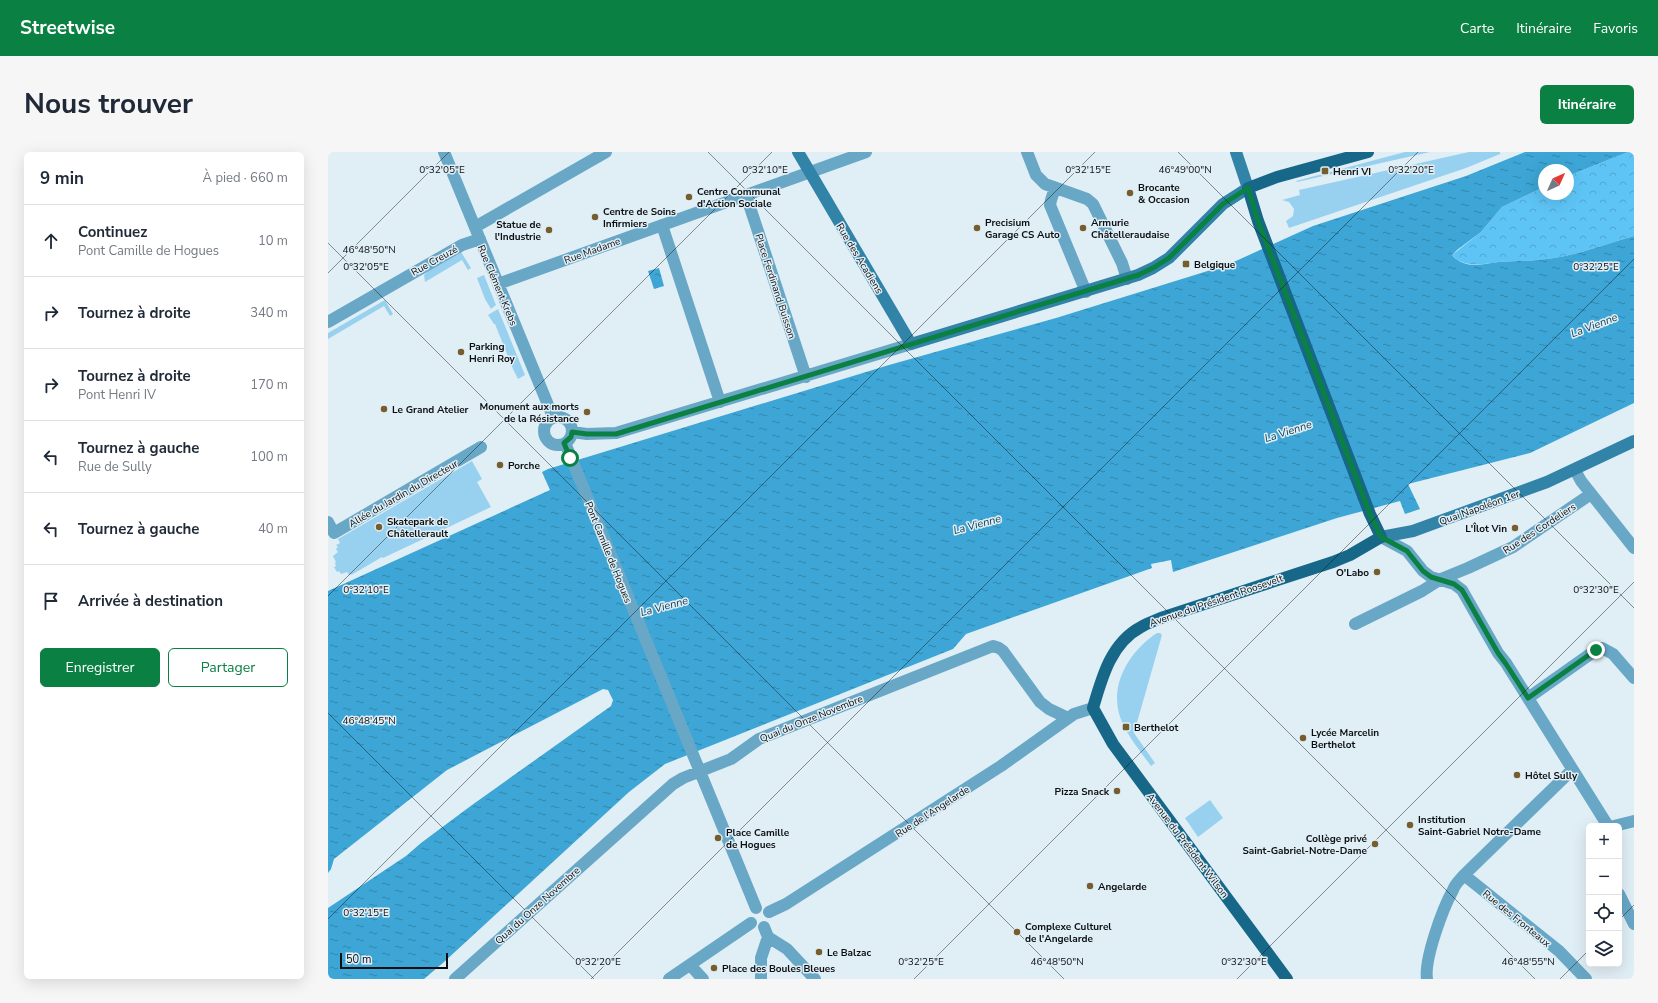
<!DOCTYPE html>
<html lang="fr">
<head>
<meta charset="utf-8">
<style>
  body { margin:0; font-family:"Nunito Sans",sans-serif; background:#f6f6f7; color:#1f2937 }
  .controls { position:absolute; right:12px; bottom:12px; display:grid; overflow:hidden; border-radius:6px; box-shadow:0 4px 16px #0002 }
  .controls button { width:36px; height:36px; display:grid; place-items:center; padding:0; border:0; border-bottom:1px solid #e0e1e3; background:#fff; color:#1f2937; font:20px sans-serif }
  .compass { position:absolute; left:1210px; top:12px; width:36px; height:36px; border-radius:50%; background:#fff; box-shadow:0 4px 16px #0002; rotate:45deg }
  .scale { position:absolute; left:12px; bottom:10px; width:108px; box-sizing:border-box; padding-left:4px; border:2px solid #0b0f12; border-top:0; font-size:11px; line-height:14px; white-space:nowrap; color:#0b0f12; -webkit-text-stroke:3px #e0eef5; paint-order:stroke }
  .stop { position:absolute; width:12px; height:12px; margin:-9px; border:3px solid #0b8043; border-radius:50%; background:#fff }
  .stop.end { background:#0b8043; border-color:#fff; box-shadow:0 1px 4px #0008 }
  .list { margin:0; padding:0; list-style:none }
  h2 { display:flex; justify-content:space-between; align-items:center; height:52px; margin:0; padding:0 16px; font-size:17px }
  h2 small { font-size:13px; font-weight:400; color:#747a83 }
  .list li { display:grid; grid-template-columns:26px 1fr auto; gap:12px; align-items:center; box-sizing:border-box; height:72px; padding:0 16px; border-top:1px solid #e0e1e3 }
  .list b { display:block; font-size:15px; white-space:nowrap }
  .list p { margin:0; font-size:13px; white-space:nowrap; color:#747a83 }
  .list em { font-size:13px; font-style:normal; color:#747a83 }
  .actions { display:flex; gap:8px; padding:12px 16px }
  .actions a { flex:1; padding:9px 0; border:1px solid #0b8043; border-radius:6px; text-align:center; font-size:14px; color:#0b8043 }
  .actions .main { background:#0b8043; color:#fff }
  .icon { flex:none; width:22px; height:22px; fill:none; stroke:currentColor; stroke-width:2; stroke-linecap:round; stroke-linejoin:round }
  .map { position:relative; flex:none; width:1306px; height:827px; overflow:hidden; border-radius:6px }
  header { display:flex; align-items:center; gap:24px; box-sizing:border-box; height:56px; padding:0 20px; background:#0b8043; color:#fff }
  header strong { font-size:19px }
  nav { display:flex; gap:22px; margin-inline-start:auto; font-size:14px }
  .intro { display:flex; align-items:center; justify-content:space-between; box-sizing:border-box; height:96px; padding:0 24px }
  h1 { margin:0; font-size:28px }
  .button { padding:10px 18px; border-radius:6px; background:#0b8043; color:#fff; font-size:14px; font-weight:700 }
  main { display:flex; gap:24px; padding:0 24px }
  aside { flex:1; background:#fff; border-radius:6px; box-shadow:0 4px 16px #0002 }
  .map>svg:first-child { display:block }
  .grass { fill:#98d1ef }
  .forest { fill:url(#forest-crowns) }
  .water { fill:url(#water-ripples) }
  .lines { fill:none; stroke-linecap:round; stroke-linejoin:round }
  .street { stroke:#69a7c7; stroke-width:12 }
  .secondary { stroke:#3183a8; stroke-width:12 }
  .primary { stroke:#176789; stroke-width:12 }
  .route { stroke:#0b8043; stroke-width:5 }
  .ticks { fill:none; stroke:#0b0f12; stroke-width:1; stroke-opacity:0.45 }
  .poi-dot { fill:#765d2e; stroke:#e0eef5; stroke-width:1.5 }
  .labels { text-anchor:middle; stroke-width:3; stroke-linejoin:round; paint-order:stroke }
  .poi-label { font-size:10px; font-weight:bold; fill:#0b0f12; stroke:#e0eef5; text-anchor:start }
  .street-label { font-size:10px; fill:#0b0f12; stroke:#e0eef5 }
  .water-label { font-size:11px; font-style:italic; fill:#0f3c50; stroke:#e0eef5 }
  .ticks-label { font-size:10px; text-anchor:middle; fill:#0b0f12; stroke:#e0eef5; stroke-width:3; stroke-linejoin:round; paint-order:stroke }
</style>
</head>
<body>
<header>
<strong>Streetwise</strong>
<nav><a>Carte</a><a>Itinéraire</a><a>Favoris</a></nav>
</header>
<div class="intro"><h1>Nous trouver</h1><a class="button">Itinéraire</a></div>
<main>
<aside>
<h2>9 min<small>À pied · 660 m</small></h2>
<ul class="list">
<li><svg class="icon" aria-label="ahead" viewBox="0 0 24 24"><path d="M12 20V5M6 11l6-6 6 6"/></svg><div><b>Continuez</b><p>Pont Camille de Hogues</p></div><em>10 m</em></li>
<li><svg class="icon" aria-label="right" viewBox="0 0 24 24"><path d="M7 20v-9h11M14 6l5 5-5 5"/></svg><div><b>Tournez à droite</b></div><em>340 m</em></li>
<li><svg class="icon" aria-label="right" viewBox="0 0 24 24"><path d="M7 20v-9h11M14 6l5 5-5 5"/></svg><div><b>Tournez à droite</b><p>Pont Henri IV</p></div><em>170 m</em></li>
<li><svg class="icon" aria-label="left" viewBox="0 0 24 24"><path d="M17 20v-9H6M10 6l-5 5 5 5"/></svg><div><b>Tournez à gauche</b><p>Rue de Sully</p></div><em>100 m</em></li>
<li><svg class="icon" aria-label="left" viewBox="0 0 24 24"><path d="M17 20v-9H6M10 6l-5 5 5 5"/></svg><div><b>Tournez à gauche</b></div><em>40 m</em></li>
<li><svg class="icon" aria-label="arrive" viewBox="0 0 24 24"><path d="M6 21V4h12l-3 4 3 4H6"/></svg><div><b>Arrivée à destination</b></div></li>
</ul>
<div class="actions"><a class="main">Enregistrer</a><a>Partager</a></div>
</aside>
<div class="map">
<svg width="1306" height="827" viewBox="0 0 1306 827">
  <defs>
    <pattern id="forest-crowns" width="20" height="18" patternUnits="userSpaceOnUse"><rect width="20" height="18" fill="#5ec4f5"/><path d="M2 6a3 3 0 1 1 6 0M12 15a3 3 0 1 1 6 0" fill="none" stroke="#50a7d1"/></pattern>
    <pattern id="water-ripples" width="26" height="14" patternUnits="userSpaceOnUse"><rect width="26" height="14" fill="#3da6d6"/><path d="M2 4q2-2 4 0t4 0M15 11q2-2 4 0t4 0" fill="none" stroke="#3186ac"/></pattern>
  </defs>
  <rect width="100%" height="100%" fill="#e0eef5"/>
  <!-- grass -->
  <path class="grass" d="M1077 0H1102L969 30 968 29Z
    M1141 0H1172V2L1138 16 961 76 958 69 965 64 966 57 961 50 954 48 972 43 971 38Z
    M133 100 143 116 140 118 134 108 97 130 96 123 100 119Z
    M156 123 168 153 163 157 157 147 149 126Z
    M57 148 65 162 62 164 56 154 0 187V181Z
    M170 157 197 223 190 227 185 217 167 172H166L160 163Z
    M144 309 154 327 149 330 163 355 55 406 54 405 25 422 21 423 19 420 13 422 11 419 9 420 6 415 8 414 7 411 8 410 5 404 10 400 8 397 10 395 8 393 12 391 10 387Z
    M829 481H832L834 483 806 581 827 611 823 614C813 600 801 586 794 570 779 536 800 500 829 481Z
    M882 648 895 666 870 685 857 666Z"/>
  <!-- forest -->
  <path class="forest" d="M1300 0H1306V84C1280 91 1253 102 1226 106 1208 109 1189 109 1171 110 1155 112 1137 117 1124 103L1153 80 1174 55 1216 35V42H1240V24Z"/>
  <!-- water -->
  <path class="water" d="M1197 0H1300L1240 24V18H1216V35L1174 55 1153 80 1129 98 1124 103C1137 118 1155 112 1171 110 1189 109 1208 109 1226 106 1253 102 1280 91 1306 84V251L1202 301 1080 332 1092 357 1077 362 1072 349 1009 366 845 420 843 408 823 412 824 416 638 482 625 497 337 612 301 640 116 810 96 827H0V756L78 704 93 691 144 653 283 554 285 548 280 538 275 537 119 618 6 707 3 717 0 721V439L222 338 214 320 220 317 561 213 728 166 899 113 985 74 1138 24Z
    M331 116 336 134 326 137 320 119Z"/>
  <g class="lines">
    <!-- street -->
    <path class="street" d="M116 0 225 265
      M699 0 708 23 717 32 759 47 765 52 794 111 799 127
      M727 36 723 48 722 53 758 140
      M418 43 478 225
      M334 73 392 250
      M147 75 278 0
      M170 132 538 0
      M0 170 134 93 152 87
      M216 279a14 14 0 1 1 28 0a14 14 0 1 1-28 0Z
      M244 280 259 282 288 281 583 192
      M237 291 428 756
      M1247 318 1253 329 1306 396
      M0 370 6 381 153 295
      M1053 385 1079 399 1095 419 1103 425 1126 432 1134 438 1170 501 1178 511 1280 674
      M1027 472 1094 439 1113 427 1140 416 1185 395 1263 342
      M1200 546 1268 498 1274 496 1285 502 1306 526
      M1286 674 1306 669
      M1136 723 1231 799 1258 827
      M1291 742 1306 772
      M441 760 458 752 673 614 746 562 765 556
      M436 775 440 785 459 797 487 827
      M362 813 375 827
      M127 827 345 632 355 626 403 607 431 587 665 494 671 496 675 499 712 550 721 557 740 566
      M341 827 423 771
      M433 827V806L440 785
      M1099 827C1096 807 1115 756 1125 738 1127 732 1132 728 1136 723L1244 618"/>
    <!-- secondary -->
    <path class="secondary" d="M470 0 583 192 810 123 825 116 841 106 895 52 920 36 908 0
      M1053 385 1085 379 1219 330 1306 289"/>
    <!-- primary -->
    <path class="primary" d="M959 827 785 592 765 556C774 525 783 491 813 475 819 471 826 469 833 466L1005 410 1022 403 1053 385 1042 362 930 69 920 36 949 25 1040 0"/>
  </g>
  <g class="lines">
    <!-- route -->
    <path class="route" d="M242 306 236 291 243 285 244 280 259 282H288L810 123 825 116 841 106 895 52 920 36 930 69 1042 362 1053 385 1079 399 1095 419 1103 425 1126 432 1134 438 1170 501 1178 512 1200 546 1268 498"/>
  </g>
  <!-- ticks -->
  <path class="ticks" d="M380 0 1207 827M850 0 1306 456M0 91 736 827M0 121 121 0M0 444 444 0M0 561 266 827M0 767 767 0M1291 768 1306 753M263 827 1090 0M586 827 1306 107M909 827 1306 430M1232 827 1261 798"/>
  <!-- markers -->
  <g class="poi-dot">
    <rect x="993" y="15" width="8" height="8" rx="2"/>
    <circle cx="802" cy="41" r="4"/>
    <circle cx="361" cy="45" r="4"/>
    <circle cx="267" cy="65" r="4"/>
    <circle cx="649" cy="76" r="4"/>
    <circle cx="755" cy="76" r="4"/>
    <circle cx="221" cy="78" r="4"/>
    <rect x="854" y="108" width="8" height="8" rx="2"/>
    <circle cx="133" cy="200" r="4"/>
    <circle cx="56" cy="257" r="4"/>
    <circle cx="259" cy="260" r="4"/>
    <circle cx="172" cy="313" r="4"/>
    <circle cx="51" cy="375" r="4"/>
    <circle cx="1187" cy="376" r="4"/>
    <circle cx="1049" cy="420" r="4"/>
    <rect x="794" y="571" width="8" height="8" rx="2"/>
    <circle cx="975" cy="586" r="4"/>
    <circle cx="1189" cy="623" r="4"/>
    <circle cx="789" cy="639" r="4"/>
    <circle cx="1082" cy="673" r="4"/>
    <circle cx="390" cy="686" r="4"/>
    <circle cx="1047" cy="692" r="4"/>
    <circle cx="762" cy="734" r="4"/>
    <circle cx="689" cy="780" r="4"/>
    <circle cx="491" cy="800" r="4"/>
    <circle cx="386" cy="816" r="4"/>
  </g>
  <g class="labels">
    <!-- poi labels -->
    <g class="poi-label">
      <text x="1005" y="23">Henri VI</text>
      <text x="810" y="39">Brocante<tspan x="810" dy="12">&amp; Occasion</tspan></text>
      <text x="369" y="43">Centre Communal<tspan x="369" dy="12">d'Action Sociale</tspan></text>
      <text x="275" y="63">Centre de Soins<tspan x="275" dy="12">Infirmiers</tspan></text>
      <text x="657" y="74">Precisium<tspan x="657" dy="12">Garage CS Auto</tspan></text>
      <text x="763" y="74">Armurie<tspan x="763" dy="12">Châtelleraudaise</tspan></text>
      <text x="213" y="76" text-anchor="end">Statue de<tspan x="213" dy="12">l'Industrie</tspan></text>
      <text x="866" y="116">Belgique</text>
      <text x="141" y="198">Parking<tspan x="141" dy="12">Henri Roy</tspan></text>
      <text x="251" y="258" text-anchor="end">Monument aux morts<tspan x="251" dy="12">de la Résistance</tspan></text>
      <text x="64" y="261">Le Grand Atelier</text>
      <text x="180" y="317">Porche</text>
      <text x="59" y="373">Skatepark de<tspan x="59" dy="12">Châtellerault</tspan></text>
      <text x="1179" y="380" text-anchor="end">L'Îlot Vin</text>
      <text x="1041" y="424" text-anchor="end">O'Labo</text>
      <text x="806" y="579">Berthelot</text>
      <text x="983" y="584">Lycée Marcelin<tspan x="983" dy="12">Berthelot</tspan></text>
      <text x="1197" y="627">Hôtel Sully</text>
      <text x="781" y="643" text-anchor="end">Pizza Snack</text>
      <text x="1090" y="671">Institution<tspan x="1090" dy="12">Saint-Gabriel Notre-Dame</tspan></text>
      <text x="398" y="684">Place Camille<tspan x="398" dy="12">de Hogues</tspan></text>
      <text x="1039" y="690" text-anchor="end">Collège privé<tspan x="1039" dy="12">Saint-Gabriel-Notre-Dame</tspan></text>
      <text x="770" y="738">Angelarde</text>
      <text x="697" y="778">Complexe Culturel<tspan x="697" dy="12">de l'Angelarde</tspan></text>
      <text x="499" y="804">Le Balzac</text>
      <text x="394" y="820">Place des Boules Bleues</text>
    </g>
    <!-- street labels -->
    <g class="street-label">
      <text transform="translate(264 98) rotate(-20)" y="4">Rue Madame</text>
      <text transform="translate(532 106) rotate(59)" y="4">Rue des Acadiens</text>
      <text transform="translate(106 108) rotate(-29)" y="4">Rue Creuzé</text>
      <text transform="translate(170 133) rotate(67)" y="4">Rue Clément Krebs</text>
      <text transform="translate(448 134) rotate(72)" y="4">Place Ferdinand Buisson</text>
      <text transform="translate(75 341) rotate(-30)" y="4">Allée du Jardin du Directeur</text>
      <text transform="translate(1151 355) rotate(-20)" y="4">Quai Napoléon 1er</text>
      <text transform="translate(1211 376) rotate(-33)" y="4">Rue des Cordeliers</text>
      <text transform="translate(281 400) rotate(68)" y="4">Pont Camille de Hogues</text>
      <text transform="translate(888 448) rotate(-19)" y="4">Avenue du Président Roosevelt</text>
      <text transform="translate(483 566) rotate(-22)" y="4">Quai du Onze Novembre</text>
      <text transform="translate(604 659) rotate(-33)" y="4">Rue de l'Angelarde</text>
      <text transform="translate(860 693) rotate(53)" y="4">Avenue du Président Wilson</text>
      <text transform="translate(209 753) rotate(-42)" y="4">Quai du Onze Novembre</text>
      <text transform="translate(1189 766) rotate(39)" y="4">Rue des Fronteaux</text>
    </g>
    <!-- water labels -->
    <g class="water-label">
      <text transform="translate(1266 173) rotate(-21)" y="4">La Vienne</text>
      <text transform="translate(960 279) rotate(-18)" y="4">La Vienne</text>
      <text transform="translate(649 372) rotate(-15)" y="4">La Vienne</text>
      <text transform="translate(336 454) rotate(-15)" y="4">La Vienne</text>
    </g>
  </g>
  <g class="ticks-label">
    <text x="114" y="21">0°32'05"E</text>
    <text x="437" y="21">0°32'10"E</text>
    <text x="760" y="21">0°32'15"E</text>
    <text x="857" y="21">46°49'00"N</text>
    <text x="1083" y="21">0°32'20"E</text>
    <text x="41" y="101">46°48'50"N</text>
    <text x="38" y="118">0°32'05"E</text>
    <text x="1268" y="118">0°32'25"E</text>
    <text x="38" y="441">0°32'10"E</text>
    <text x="1268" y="441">0°32'30"E</text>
    <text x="41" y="572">46°48'45"N</text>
    <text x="38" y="764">0°32'15"E</text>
    <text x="270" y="813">0°32'20"E</text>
    <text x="593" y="813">0°32'25"E</text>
    <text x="729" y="813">46°48'50"N</text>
    <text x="916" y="813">0°32'30"E</text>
    <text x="1200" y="813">46°48'55"N</text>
  </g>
</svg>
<div class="controls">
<button>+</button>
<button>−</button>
<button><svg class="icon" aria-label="locate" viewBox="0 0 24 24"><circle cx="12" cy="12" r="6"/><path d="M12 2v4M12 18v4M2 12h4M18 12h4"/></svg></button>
<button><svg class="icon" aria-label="layers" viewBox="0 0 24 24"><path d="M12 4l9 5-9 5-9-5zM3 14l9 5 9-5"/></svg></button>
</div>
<svg class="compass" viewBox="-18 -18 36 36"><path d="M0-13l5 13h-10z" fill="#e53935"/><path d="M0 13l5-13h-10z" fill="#747a83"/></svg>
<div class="scale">50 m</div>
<div class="stop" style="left:242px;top:306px"></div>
<div class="stop end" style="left:1268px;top:498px"></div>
</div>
</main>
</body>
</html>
